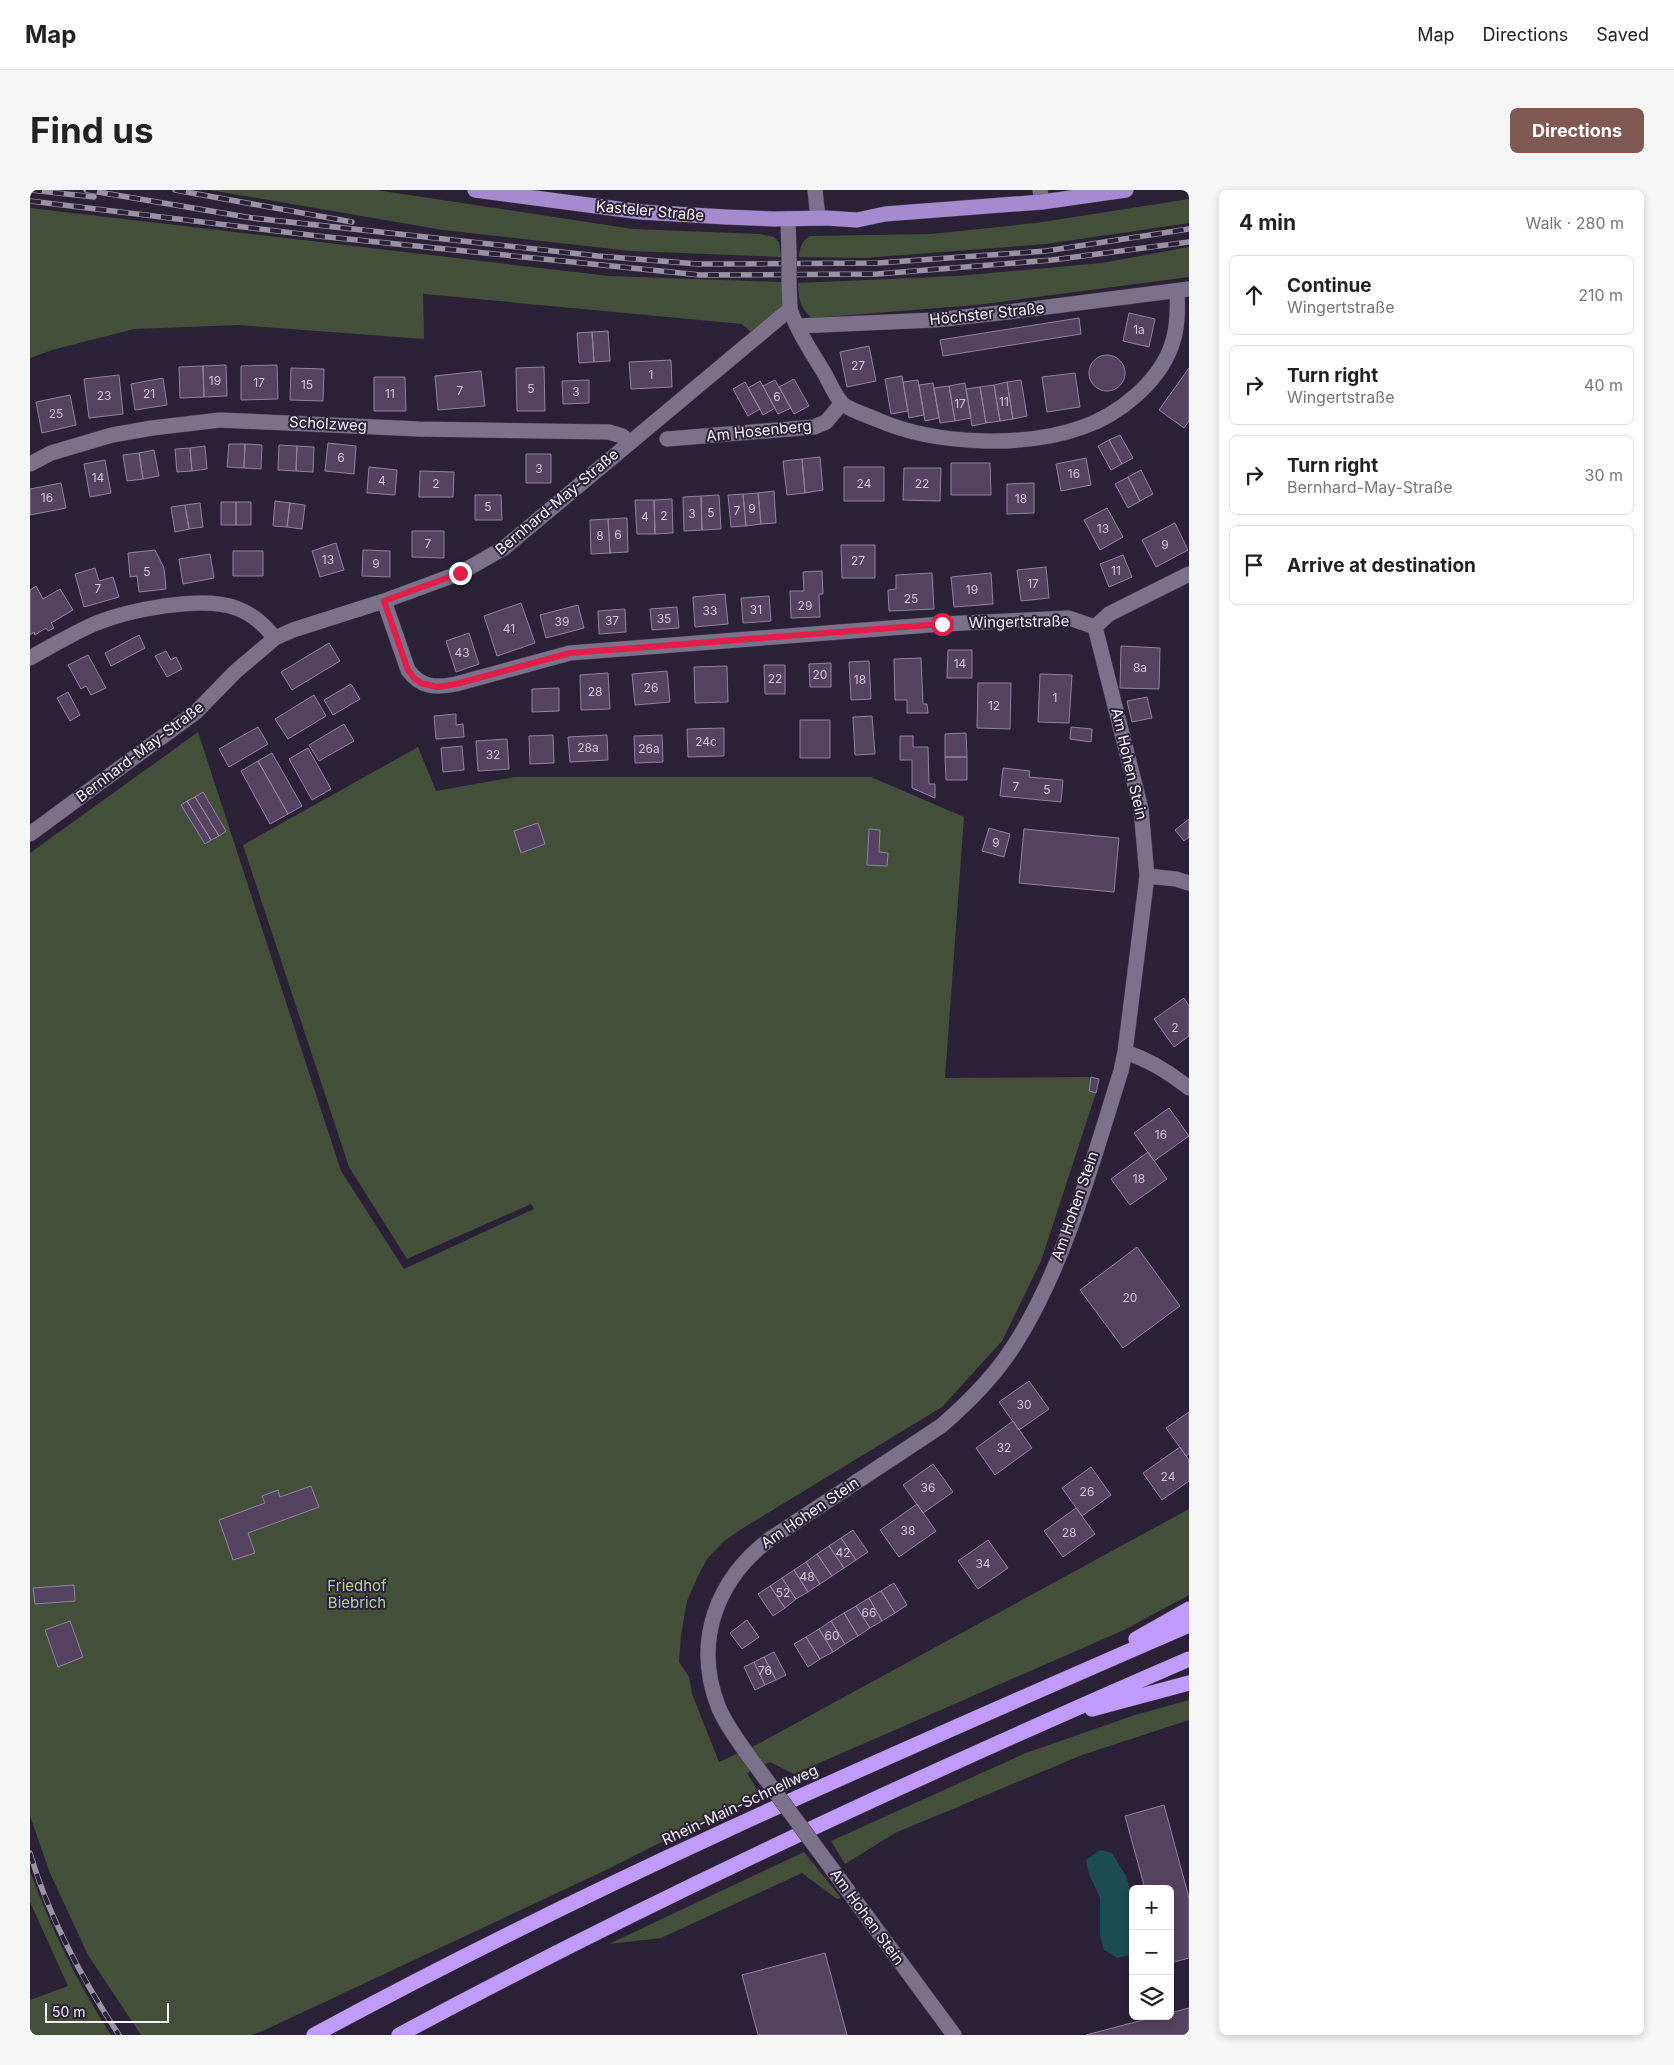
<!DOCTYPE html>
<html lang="en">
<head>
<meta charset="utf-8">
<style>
  body { margin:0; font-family:Inter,sans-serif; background:#f6f6f6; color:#222 }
  .controls { position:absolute; right:15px; bottom:15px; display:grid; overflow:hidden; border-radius:8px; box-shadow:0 2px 8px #0003 }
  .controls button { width:45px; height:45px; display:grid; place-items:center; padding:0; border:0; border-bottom:1px solid #e0e0e0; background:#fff; color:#222; font:25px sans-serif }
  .scale { position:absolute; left:15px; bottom:12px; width:124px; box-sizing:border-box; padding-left:5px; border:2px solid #f6f1fd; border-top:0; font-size:14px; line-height:18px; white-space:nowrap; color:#f6f1fd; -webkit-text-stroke:4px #2a2137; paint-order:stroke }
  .stop { position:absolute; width:15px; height:15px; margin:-11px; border:4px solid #e11d48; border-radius:50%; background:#fff }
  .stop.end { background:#e11d48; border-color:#fff; box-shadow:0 1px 5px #0008 }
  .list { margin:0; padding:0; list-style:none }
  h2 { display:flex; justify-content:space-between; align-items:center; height:65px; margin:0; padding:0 20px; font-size:21px }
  h2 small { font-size:16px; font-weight:400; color:#767676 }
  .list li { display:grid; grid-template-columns:32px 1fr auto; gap:15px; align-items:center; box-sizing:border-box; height:80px; margin:0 10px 10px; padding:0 10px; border:1px solid #e0e0e0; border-radius:8px }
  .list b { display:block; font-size:19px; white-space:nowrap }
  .list p { margin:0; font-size:16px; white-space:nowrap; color:#767676 }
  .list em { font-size:16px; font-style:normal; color:#767676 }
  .icon { flex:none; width:28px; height:28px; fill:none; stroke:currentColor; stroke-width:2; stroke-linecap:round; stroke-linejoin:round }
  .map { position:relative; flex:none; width:1159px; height:1845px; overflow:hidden; border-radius:8px }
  header { display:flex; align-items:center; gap:30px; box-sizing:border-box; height:70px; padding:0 25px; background:#fff; border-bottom:1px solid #e0e0e0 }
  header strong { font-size:24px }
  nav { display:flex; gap:28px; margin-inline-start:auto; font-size:18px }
  .intro { display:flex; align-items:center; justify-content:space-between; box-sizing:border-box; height:120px; padding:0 30px }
  h1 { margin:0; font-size:35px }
  .button { padding:12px 22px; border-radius:8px; background:#815953; color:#fff; font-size:18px; font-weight:700 }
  main { display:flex; gap:30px; padding:0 30px }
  aside { flex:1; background:#fff; border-radius:8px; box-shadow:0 2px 8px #0003 }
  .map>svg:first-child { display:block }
  .green { fill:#444f39 }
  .water { fill:#1b4c50 }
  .building { fill:#534360; stroke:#91839d }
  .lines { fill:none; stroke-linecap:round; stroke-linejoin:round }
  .minor-casing { stroke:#453d4f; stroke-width:16 }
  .major-casing { stroke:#453d4f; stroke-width:16 }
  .highway-casing { stroke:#453d4f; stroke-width:16 }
  .minor { stroke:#7b718b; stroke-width:15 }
  .major { stroke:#a48ace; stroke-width:15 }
  .highway { stroke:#bf9bfb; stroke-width:15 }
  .rail-casing { stroke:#9992a3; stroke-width:5.5 }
  .rail { stroke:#2a2137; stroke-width:4; stroke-dasharray:11; stroke-linecap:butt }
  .minor-bridge-casing { stroke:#453d4f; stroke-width:16; stroke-linecap:butt }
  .minor-bridge { stroke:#7b718b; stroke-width:15 }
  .route { stroke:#e11d48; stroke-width:6 }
  .labels { text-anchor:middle; stroke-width:4; stroke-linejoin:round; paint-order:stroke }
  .number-label { font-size:12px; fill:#cdc6d6 }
  .street-label { font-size:15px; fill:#f6f1fd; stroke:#2a2137 }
  .park-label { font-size:15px; fill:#b7d299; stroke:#2a2137 }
</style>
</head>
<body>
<header>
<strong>Map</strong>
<nav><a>Map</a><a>Directions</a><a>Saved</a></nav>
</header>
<div class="intro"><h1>Find us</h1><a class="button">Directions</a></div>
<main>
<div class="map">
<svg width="1159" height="1845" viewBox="0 0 1159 1845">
  <rect width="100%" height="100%" fill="#2a2137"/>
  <!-- green -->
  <path class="green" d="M180 0H346L603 39 730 44 744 47 749 52 751 67 601 61 413 40Z
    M1159 9V33L1139 36 1016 54 834 68 769 67C770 58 771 51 780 46L901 44 1006 33Z
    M0 18 579 86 751 92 759 93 760 119 726 147 712 134 394 104 393 102 394 149 209 135 104 139 22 160 0 168Z
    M1159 57V87L947 115 782 128C770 119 768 107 768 93L927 86 1072 73Z
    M168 542 311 981 374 1079 504 1019 501 1014 377 1069 319 977 213 655 388 557 406 601 484 587H841L934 627 915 888 1061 887 1059 901 1066 903 1011 1071 972 1151 912 1217 710 1340 693 1352 677 1369 668 1386 657 1411 651 1445 649 1472 659 1487 662 1504 689 1572 726 1555 1159 1319V1405L1094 1440 764 1584 740 1572 717 1583 729 1603 578 1679 237 1839 221 1845H111L58 1765 20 1683 0 1626V663Z
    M1159 1510V1530L1052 1565 865 1643 815 1674 801 1651 996 1563 1105 1525Z
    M774 1662 811 1708 807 1709 772 1683 631 1748 579 1754Z
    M0 1681C21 1739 48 1794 81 1845H0V1810L38 1796 0 1712Z"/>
  <!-- water -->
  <path class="water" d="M1070 1660 1082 1663 1096 1686 1103 1709V1764L1087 1768 1074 1760 1070 1745V1708L1059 1684 1056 1670Z"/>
  <!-- building -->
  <path class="building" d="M1099 123 1125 129 1119 157 1093 151Z
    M1049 128 1051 144 913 166 910 150Z
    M578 141 580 171 564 172 562 142Z
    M562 142 564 172 549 173 547 143Z
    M839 156 846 191 817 197 810 162Z
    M1059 183a18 18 0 1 1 36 0a18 18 0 1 1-36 0Z
    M641 170 642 197 601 199 599 172Z
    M196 175 197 206 174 207 173 176Z
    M247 175 248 209 211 210V176Z
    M173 176 174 207 150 208 149 177Z
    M514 177 515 221H487L486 178Z
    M261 178 294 179 293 211 260 210Z
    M1159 178V231L1154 238 1129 220Z
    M451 181 455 216 408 220 405 186Z
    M1045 183 1050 217 1017 222 1012 187Z
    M89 185 93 224 59 228 54 189Z
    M872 186 878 221 861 224 855 189Z
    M344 187H375L376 221H344Z
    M133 188 137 215 105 220 101 194Z
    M764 189 779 216 764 224 749 197Z
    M559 190V213L533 214 532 191Z
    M745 190 761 218 748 224 733 196Z
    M888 190 894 225 879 228 873 192Z
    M991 190 997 226 983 229 977 192Z
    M730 191 745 218 733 225 718 198Z
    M715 192 730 219 718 226 703 199Z
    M977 192 983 229 970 231 964 195Z
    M903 193 909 228 895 231 889 195Z
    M935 193 941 228 925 231 919 196Z
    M964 195 970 231 956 233 950 197Z
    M919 196 925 231 910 233 904 198Z
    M950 197 956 233 942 236 936 199Z
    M40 205 46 235 12 243 6 212Z
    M1090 245 1103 268 1092 274 1079 250Z
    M1079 250 1092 274 1081 280 1068 256Z
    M298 253 326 256 324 284 295 281Z
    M199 254H215L214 278 197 277Z
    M215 254 232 255 231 279 214 278Z
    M249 255 267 256 266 281 248 280Z
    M175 256 177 279 162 281 160 258Z
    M267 256 284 257 283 282 266 281Z
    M160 258 162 281 147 282 145 259Z
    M124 260 129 286 113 289 109 263Z
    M109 263 113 289 97 291 93 265Z
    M496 264H521V293H496Z
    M790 267 793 300 775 303 772 269Z
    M1056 268 1061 295 1031 301 1026 274Z
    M772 269 775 303 757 305 753 271Z
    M75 270 81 303 60 307 54 274Z
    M921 273H960L961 305H921Z
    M339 277 367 280 365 305 337 303Z
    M814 277H854V311H814Z
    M874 278H911L910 311 873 310Z
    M1111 280 1123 304 1110 311 1098 287Z
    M390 281 424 282 423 307H389Z
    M1098 287 1110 311 1098 318 1085 294Z
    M31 293 36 318 0 325V299Z
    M1004 293V323L977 324V294Z
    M744 301 746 333 731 334 728 303Z
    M728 303 731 334 716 336 713 304Z
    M713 304 716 336 701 337 698 305Z
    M445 305H471L472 330H445Z
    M689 305 691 339 672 340 671 306Z
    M671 306 672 340 654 341 653 307Z
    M642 309 643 343 625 344 624 310Z
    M605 310H624L625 344H607Z
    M245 311 260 313 257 337 243 336Z
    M191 312H206V335H191Z
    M206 312H221V335H206Z
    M170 313 173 337 159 339 155 315Z
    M260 313 275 315 272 339 257 337Z
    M155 315 159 339 145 342 141 317Z
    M1077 318 1093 347 1070 360 1054 330Z
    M597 328 598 362 580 363 578 329Z
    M578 329 580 363 561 364 560 330Z
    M1145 333 1158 360 1126 377 1112 350Z
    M382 341H414V368L382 367Z
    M306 353 314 380 290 387 282 361Z
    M811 355H845V388H812Z
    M125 360 134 378 136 399 109 402 107 386 100 387 98 363Z
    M333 360 360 361V387L332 386Z
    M203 361H233V386H203Z
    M180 364 184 388 153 394 149 369Z
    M1093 365 1102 387 1079 397 1070 374Z
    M1016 377 1019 408 991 411 987 380Z
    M65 378 69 391 83 387 89 407 54 417 45 384Z
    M792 381 793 404H789L790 427 761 428 760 401H774L773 382Z
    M902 383 904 419 859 421 858 400 866 399V385Z
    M961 383 963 414 924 417 921 387Z
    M6 396 13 409 30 399 43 420 21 433 24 438 18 441 16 438 5 445 4 442 0 445V400Z
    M695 404 698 434 665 437 663 407Z
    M739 406 741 431 713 433 711 408Z
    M491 413 505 453 467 466 454 426Z
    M548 415 554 438 516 448 510 425Z
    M647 417 649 438 622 440 620 419Z
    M595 419 596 442 569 444 568 421Z
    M439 443 449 474 426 482 416 451Z
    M109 445 115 458 81 476 75 463Z
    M299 453 310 471 262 500 251 482Z
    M1091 456 1130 458 1129 499 1090 498Z
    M918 460H942V488H917Z
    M136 461 141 470 146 467 152 479 137 487 125 466Z
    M58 465 76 498 61 505 56 496 51 499 38 475Z
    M891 468 893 514H897L898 523H877V510H865L864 469Z
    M839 471 841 509 821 510 819 472Z
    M801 473V497H780L779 474Z
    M734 475H755V504H735Z
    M697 476 698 512 665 513 664 477Z
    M637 481 640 512 605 515 602 484Z
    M578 483 580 519 551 520 550 485Z
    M1010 484 1042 485 1039 533 1008 532Z
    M948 493H981L980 539 947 538Z
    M321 494 330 509 303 525 294 510Z
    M529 498V521L502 522V499Z
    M38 502 50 525 40 531 27 508Z
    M284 505 296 526 258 549 245 529Z
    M1117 507 1122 528 1102 532 1097 511Z
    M426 524V535L433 534 434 547 406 549 404 526Z
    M842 526 845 564 825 565 823 527Z
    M770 530H800V568H770Z
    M314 534 324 551 289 571 279 555Z
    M228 537 238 554 199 577 189 559Z
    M1041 537 1062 539 1061 552 1040 549Z
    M694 538V566L658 567 657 539Z
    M936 543 937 567H915V544Z
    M523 545 524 573 500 574 499 546Z
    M577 545 578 570 540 572 538 547Z
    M632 545 633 572 605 573 604 546Z
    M870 546H883V557H898L899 594H905V608L882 598V570H870Z
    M477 549 479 579 448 581 446 551Z
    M432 556 434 580 413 582 411 558Z
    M278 558 301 599 282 610 259 569Z
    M242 563 272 616 258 624 228 571Z
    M915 567H937V590H916Z
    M228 571 258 624 240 634 211 581Z
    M973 578 1000 581 999 587 1033 590 1031 612 970 606Z
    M173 602 196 641 189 646 165 607Z
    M165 607 189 646 181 650 157 611Z
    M157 611 181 650 175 654 151 615Z
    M1159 629V647L1154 651 1145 640Z
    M508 633 515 654 491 663 484 641Z
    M959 638 980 644 974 667 952 661Z
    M839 639 850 640 849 662 858 663 857 676 837 675Z
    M994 639 1089 648 1084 702 989 693Z
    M1154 808 1159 816V846L1144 857 1124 829Z
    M1061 887 1069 889 1066 903 1059 901Z
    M1139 918 1159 946 1124 971 1104 943Z
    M1118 962 1137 989 1100 1015 1081 989Z
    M1107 1057 1150 1116 1093 1158 1050 1100Z
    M999 1191 1019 1219 989 1240 969 1212Z
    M1159 1222V1264L1156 1266 1136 1238Z
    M983 1231 1002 1258 965 1285 946 1258Z
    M1150 1257 1159 1270V1291L1132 1310 1113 1283Z
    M903 1274 923 1302 893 1323 873 1295Z
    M1061 1277 1081 1305 1052 1326 1032 1298Z
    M281 1296 289 1317 218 1343 225 1363 203 1370 189 1330 235 1313 232 1306 248 1300 250 1307Z
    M887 1314 906 1341 869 1367 850 1340Z
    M1046 1318 1065 1344 1033 1367 1014 1341Z
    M823 1340 838 1362 826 1370 811 1348Z
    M811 1348 826 1370 814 1378 799 1356Z
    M958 1350 978 1378 948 1399 928 1371Z
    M799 1356 814 1378 802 1386 787 1364Z
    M787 1364 802 1386 790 1394 776 1372Z
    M776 1372 790 1394 778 1402 764 1380Z
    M764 1380 778 1402 766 1409 752 1388Z
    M752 1388 766 1409 755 1418 740 1396Z
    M864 1393 877 1415 865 1423 851 1401Z
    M44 1395 45 1411 5 1414 3 1398Z
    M740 1396 755 1418 743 1426 728 1404Z
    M851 1401 865 1423 852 1431 839 1408Z
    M839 1408 852 1431 840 1438 826 1416Z
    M826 1416 840 1438 828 1446 814 1423Z
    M814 1423 828 1446 815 1454 801 1431Z
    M717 1430 729 1447 712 1459 700 1443Z
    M40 1431 53 1467 28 1477 15 1440Z
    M801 1431 815 1454 803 1462 789 1439Z
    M789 1439 803 1462 790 1469 776 1447Z
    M776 1447 790 1469 778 1477 764 1454Z
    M744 1462 756 1485 746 1490 734 1467Z
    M734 1467 746 1490 735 1495 724 1472Z
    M724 1472 735 1495 725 1500 714 1477Z
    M1134 1615 1159 1708V1768L1140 1773V1699H1115L1095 1626Z
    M795 1763 817 1845H728L712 1785Z
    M1159 1818V1845H1056L1128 1826H1140V1823Z"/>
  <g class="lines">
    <!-- minor casing -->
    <g class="minor-casing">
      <path id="minor" d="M785 0 788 28
        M1010 0 1012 12
        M758 29 759 63
        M760 119C768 143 783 164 796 186 800 194 805 205 811 212 816 219 840 226 848 230 905 255 995 258 1053 237 1088 225 1128 193 1141 157 1148 139 1148 120 1147 101
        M767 136 905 130 978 122 1159 99
        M637 249 784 237 796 232 812 213
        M0 274 21 263 82 245 122 238 190 230 389 239 579 242 592 246 600 252
        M354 411 378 480C391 498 406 498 426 494L540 463 912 434 1039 428 1065 437 1079 424 1159 384
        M0 468C21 456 42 444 64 434 98 420 172 405 206 418 223 424 234 435 245 448
        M0 644 166 522 205 482 245 448 263 440 354 411 430 383 474 358 760 119 759 93
        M1117 686 1146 689 1159 693
        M1095 862C1120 870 1139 882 1159 898
        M718 1565C707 1549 695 1534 688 1516 663 1451 687 1389 740 1349L911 1236C939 1212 965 1186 985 1154 1035 1076 1063 969 1091 881L1095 862 1117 686 1111 619 1065 437
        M802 1679 924 1845"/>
    </g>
    <!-- major casing -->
    <g class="major-casing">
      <path id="major" d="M445 0 611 22 696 27 744 29 796 28 827 30 855 24 1012 12 1096 0"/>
    </g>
    <!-- highway casing -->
    <g class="highway-casing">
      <path id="highway" d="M1106 1449 1159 1419
        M1062 1519 1159 1493
        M284 1845C568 1691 863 1564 1159 1435
        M369 1845C626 1707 891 1585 1159 1469"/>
    </g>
    <!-- minor -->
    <use href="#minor" class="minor"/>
    <!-- major -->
    <use href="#major" class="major"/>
    <!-- highway -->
    <use href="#highway" class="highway"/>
    <!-- rail casing -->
    <g class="rail-casing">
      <path id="rail" d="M1 0 64 7
        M56 0 228 29
        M145 0 322 32
        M0 11 288 46 670 85 847 84 1022 70 1159 52
        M223 28 568 66 668 74 848 73 1016 61 1159 39
        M0 1663C19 1728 52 1789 89 1845"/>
    </g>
    <!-- rail -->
    <use href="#rail" class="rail"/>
    <!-- minor-bridge casing -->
    <g class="minor-bridge-casing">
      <path id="minor-bridge" d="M759 93V63
        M718 1565 802 1679"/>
    </g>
    <!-- minor-bridge -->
    <use href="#minor-bridge" class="minor-bridge"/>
  </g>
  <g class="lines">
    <!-- route -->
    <path class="route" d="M430 383 354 411 378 480 384 488 391 493 407 497 426 494 540 463 912 434"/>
  </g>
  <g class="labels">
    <!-- number labels -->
    <g class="number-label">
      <text x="1109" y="144">1a</text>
      <text x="828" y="180">27</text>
      <text x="621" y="189">1</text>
      <text x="185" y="195">19</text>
      <text x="229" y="197">17</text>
      <text x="277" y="199">15</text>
      <text x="501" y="203">5</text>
      <text x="430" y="205">7</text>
      <text x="546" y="206">3</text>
      <text x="119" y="208">21</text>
      <text x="360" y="208">11</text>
      <text x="74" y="210">23</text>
      <text x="747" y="211">6</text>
      <text x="974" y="216">11</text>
      <text x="930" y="218">17</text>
      <text x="26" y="228">25</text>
      <text x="311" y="272">6</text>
      <text x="509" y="283">3</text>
      <text x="1044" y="288">16</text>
      <text x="68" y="292">14</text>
      <text x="352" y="295">4</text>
      <text x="406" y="298">2</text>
      <text x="834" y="298">24</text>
      <text x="892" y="298">22</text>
      <text x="17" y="312">16</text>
      <text x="991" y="313">18</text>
      <text x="458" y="321">5</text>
      <text x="722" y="323">9</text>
      <text x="707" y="325">7</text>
      <text x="681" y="327">5</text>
      <text x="662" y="328">3</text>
      <text x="634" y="330">2</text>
      <text x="615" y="331">4</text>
      <text x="1073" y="343">13</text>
      <text x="588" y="349">6</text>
      <text x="570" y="350">8</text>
      <text x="398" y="358">7</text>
      <text x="1135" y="359">9</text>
      <text x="298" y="374">13</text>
      <text x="828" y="375">27</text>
      <text x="346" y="378">9</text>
      <text x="1086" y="385">11</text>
      <text x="117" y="386">5</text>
      <text x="1003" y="398">17</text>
      <text x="68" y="403">7</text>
      <text x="942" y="404">19</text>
      <text x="881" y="413">25</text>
      <text x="775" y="420">29</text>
      <text x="726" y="424">31</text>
      <text x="680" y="425">33</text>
      <text x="634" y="433">35</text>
      <text x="582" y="435">37</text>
      <text x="532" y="436">39</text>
      <text x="479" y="443">41</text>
      <text x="432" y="467">43</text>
      <text x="930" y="478">14</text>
      <text x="1110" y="482">8a</text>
      <text x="790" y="489">20</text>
      <text x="745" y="493">22</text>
      <text x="830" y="494">18</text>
      <text x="621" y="502">26</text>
      <text x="565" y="506">28</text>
      <text x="1025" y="512">1</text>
      <text x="964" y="520">12</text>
      <text x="676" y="556">24c</text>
      <text x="558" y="562">28a</text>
      <text x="619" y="563">26a</text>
      <text x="463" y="569">32</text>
      <text x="986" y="601">7</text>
      <text x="1017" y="604">5</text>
      <text x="966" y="657">9</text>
      <text x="1145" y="842">2</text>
      <text x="1131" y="949">16</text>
      <text x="1109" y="993">18</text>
      <text x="1100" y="1112">20</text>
      <text x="994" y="1219">30</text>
      <text x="974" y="1262">32</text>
      <text x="1138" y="1291">24</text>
      <text x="898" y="1302">36</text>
      <text x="1057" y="1306">26</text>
      <text x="878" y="1345">38</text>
      <text x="1039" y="1347">28</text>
      <text x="813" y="1367">42</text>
      <text x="953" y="1378">34</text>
      <text x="777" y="1391">48</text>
      <text x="753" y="1407">52</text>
      <text x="839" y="1427">66</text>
      <text x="802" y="1450">60</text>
      <text x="735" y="1485">76</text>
    </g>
    <!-- street labels -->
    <g class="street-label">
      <text transform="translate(620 21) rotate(5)" y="5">Kasteler Straße</text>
      <text transform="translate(957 124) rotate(-6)" y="5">Höchster Straße</text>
      <text transform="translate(298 234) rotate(3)" y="5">Scholzweg</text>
      <text transform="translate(729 241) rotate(-6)" y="5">Am Hosenberg</text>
      <text transform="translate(527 312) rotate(-40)" y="5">Bernhard-May-Straße</text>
      <text transform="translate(989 432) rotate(-1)" y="5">Wingertstraße</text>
      <text transform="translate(110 562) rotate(-37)" y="5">Bernhard-May-Straße</text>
      <text transform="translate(1099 574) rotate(77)" y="5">Am Hohen Stein</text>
      <text transform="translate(1045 1016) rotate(-71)" y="5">Am Hohen Stein</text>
      <text transform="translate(780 1323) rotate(-34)" y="5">Am Hohen Stein</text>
      <text transform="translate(710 1615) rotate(-25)" y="5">Rhein-Main-Schnellweg</text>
      <text transform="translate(837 1727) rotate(54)" y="5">Am Hohen Stein</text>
    </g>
    <!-- park labels -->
    <g class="park-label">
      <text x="327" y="1401">Friedhof<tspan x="327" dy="17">Biebrich</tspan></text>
    </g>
  </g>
</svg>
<div class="controls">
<button>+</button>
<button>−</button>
<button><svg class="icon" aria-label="layers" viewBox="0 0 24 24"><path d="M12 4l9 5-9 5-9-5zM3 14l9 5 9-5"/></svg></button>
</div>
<div class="scale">50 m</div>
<div class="stop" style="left:912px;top:434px"></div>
<div class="stop end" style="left:430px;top:383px"></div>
</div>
<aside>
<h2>4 min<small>Walk · 280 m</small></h2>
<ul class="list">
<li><svg class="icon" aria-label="ahead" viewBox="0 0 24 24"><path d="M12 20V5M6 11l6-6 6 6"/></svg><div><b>Continue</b><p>Wingertstraße</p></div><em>210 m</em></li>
<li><svg class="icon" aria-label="right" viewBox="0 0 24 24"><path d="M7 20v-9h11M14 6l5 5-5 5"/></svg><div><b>Turn right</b><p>Wingertstraße</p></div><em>40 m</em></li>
<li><svg class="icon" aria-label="right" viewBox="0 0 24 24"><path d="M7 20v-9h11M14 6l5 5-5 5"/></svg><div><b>Turn right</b><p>Bernhard-May-Straße</p></div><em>30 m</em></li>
<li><svg class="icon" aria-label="arrive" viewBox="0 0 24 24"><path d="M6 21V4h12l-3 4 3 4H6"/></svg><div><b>Arrive at destination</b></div></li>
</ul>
</aside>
</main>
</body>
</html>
